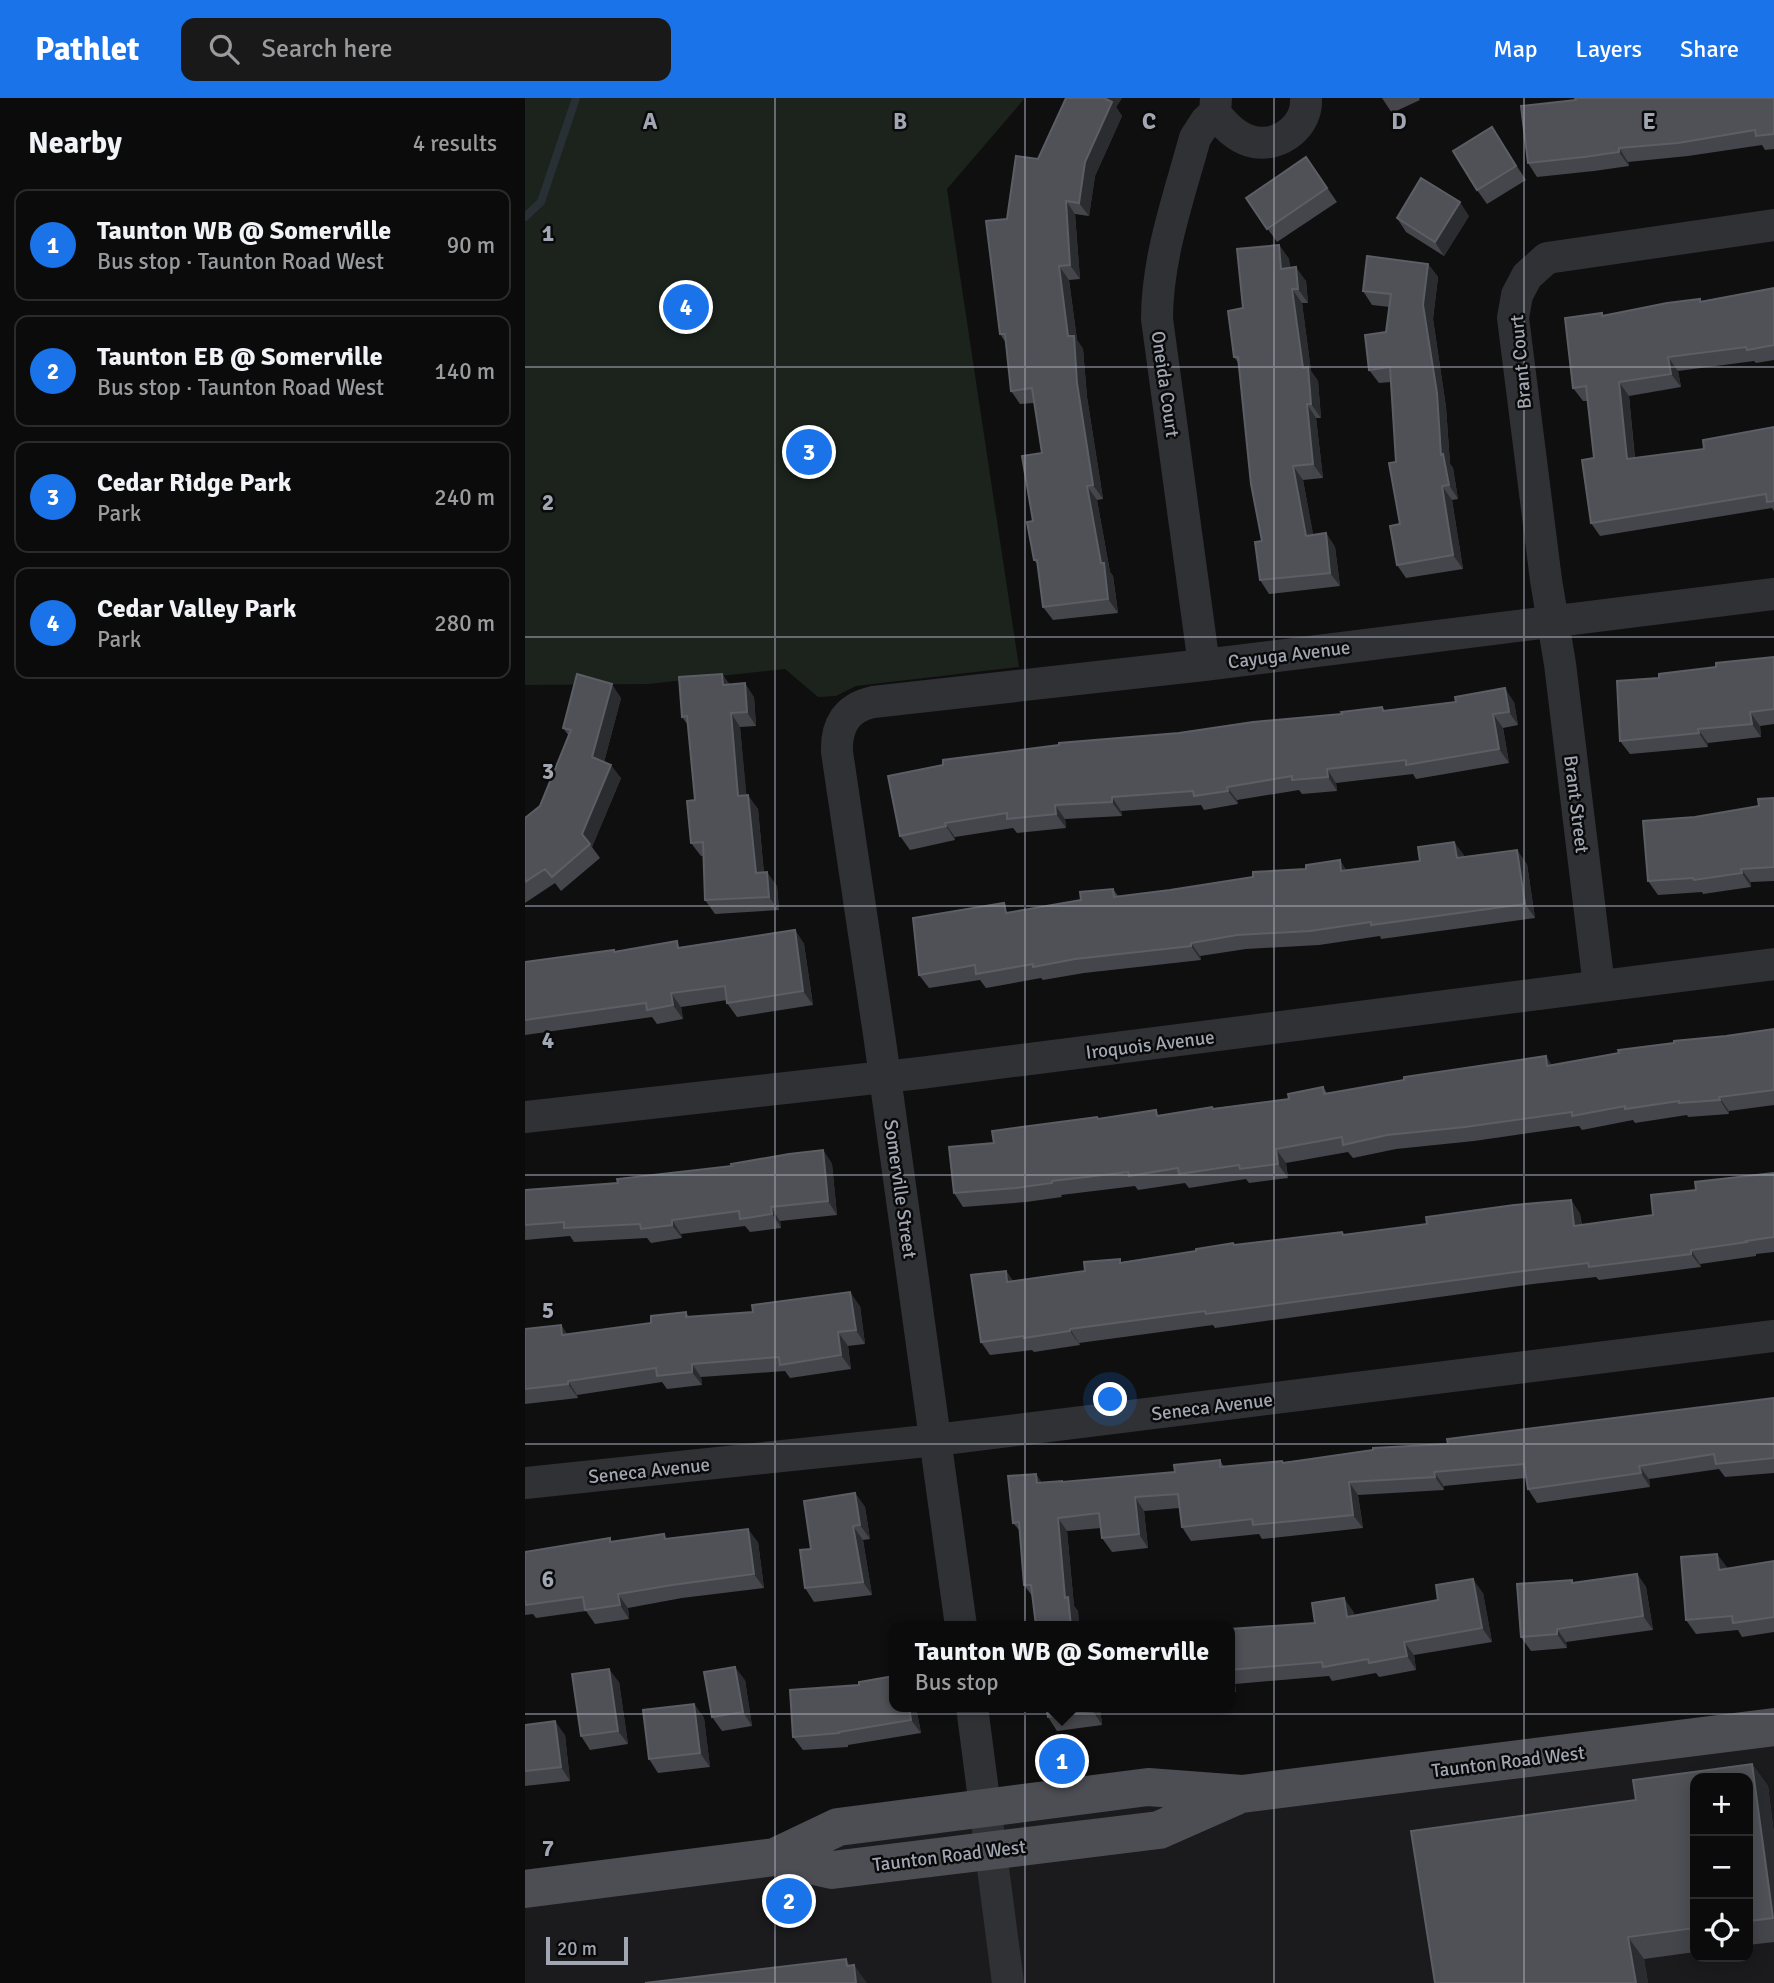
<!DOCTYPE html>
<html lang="en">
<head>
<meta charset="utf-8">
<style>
  body { margin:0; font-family:Signika,sans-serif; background:#19191a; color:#f1f3f6 }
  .controls { position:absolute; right:21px; bottom:21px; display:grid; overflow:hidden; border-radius:14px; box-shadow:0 4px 18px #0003 }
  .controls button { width:63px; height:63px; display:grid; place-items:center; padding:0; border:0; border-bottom:2px solid #2b2b2d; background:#0b0b0c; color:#f1f3f6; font:35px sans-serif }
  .scale { position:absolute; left:21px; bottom:18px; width:82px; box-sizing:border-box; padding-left:7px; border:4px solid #a0a6b2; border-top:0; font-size:19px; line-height:24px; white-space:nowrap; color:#a0a6b2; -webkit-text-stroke:5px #0a0a0b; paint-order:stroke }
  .you { position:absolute; left:586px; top:1302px; width:24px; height:24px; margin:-18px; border:5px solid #fff; border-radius:50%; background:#1a73e8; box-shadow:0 0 0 10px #1a73e833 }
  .badge { display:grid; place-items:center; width:46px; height:46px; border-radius:50%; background:#1a73e8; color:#fff; font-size:23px; font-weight:700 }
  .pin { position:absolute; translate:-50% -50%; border:4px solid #fff; box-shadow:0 2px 7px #0006 }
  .popup { position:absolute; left:364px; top:1523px; width:346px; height:91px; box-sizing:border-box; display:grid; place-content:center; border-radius:14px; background:#0b0b0c; filter:drop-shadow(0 2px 5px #0005); font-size:23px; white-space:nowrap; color:#9a9b9d }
  .popup b { font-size:26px; color:#f1f3f6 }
  .popup::after { content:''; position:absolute; left:50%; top:100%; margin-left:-14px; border:14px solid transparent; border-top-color:#0b0b0c }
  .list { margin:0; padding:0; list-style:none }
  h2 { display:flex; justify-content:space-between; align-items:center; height:91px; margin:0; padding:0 28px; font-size:30px }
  h2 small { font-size:23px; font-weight:400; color:#9a9b9d }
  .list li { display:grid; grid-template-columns:46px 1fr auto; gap:21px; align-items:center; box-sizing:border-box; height:112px; margin:0 14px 14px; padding:0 14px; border:2px solid #2b2b2d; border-radius:14px }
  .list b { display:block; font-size:26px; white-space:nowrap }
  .list p { margin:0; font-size:23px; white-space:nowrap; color:#9a9b9d }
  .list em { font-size:23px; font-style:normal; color:#9a9b9d }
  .icon { flex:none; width:38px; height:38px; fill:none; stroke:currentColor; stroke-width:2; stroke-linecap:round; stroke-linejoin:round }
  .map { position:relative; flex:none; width:1249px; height:1885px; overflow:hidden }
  header { display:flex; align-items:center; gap:42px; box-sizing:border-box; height:98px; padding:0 35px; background:#1a73e8; color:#fff }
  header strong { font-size:33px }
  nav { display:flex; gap:38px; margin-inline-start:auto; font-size:24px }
  .search { width:490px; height:63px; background:#19191a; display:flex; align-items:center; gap:18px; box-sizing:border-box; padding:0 24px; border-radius:14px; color:#9a9b9d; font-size:26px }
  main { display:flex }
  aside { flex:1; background:#0b0b0c }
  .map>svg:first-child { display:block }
  .built { fill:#1b1b1d; fill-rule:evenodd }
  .green { fill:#1b231c }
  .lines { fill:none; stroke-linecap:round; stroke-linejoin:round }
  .stream { stroke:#283036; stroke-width:8 }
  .minor { stroke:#303135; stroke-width:32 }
  .major { stroke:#4c4e54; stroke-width:38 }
  .wall { fill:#45464b }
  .shaded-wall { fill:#2b2c2f }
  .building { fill:#4f5156; stroke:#5b5e64; stroke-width:2 }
  .grid { fill:none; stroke:#a0a6b2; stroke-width:2; stroke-opacity:0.55 }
  .labels { text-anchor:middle; stroke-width:5; stroke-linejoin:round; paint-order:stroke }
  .street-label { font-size:19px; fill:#a0a6b2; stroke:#0a0a0b }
  .grid-label { font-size:23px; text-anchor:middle; font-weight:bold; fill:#a0a6b2; stroke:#0a0a0b; stroke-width:5; stroke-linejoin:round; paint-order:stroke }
</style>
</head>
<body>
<header>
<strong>Pathlet</strong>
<div class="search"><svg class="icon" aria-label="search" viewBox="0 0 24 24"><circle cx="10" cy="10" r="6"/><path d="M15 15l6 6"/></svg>Search here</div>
<nav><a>Map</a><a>Layers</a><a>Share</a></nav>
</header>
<main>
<aside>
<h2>Nearby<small>4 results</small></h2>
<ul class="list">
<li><span class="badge">1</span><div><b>Taunton WB @ Somerville</b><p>Bus stop · Taunton Road West</p></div><em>90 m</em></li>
<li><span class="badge">2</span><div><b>Taunton EB @ Somerville</b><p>Bus stop · Taunton Road West</p></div><em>140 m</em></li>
<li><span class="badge">3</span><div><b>Cedar Ridge Park</b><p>Park</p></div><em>240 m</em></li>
<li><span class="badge">4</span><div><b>Cedar Valley Park</b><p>Park</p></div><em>280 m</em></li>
</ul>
</aside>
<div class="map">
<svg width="1249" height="1885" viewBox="0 0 1249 1885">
  <rect width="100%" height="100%" fill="#0f0f10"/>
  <!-- built -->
  <path class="built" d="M1249 1629V1885H0V1782ZM1170 1680H1223V1859H1170Z"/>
  <!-- green -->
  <path class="green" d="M0 0H500L422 91 494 569 331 588 311 598 293 599 260 571 123 586 0 587Z"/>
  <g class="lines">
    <!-- stream -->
    <path class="stream" d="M0 119 16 104 51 0"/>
    <!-- minor -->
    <path class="minor" d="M691 0 690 15C700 28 713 41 729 44 756 49 783 27 781 0
      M679 567 632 221C632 159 654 99 670 40L681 23 690 15
      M1074 888 1035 566 1021 482 988 220 992 197 1002 178 1022 160 1249 127
      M0 1019 395 975 1249 866
      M0 1385 411 1342 1249 1238
      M436 1528 355 943 312 654C311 628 321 610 348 604L679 567 1249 496
      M447 1609 483 1885"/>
    <!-- major -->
    <path class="major" d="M250 1759 307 1772 634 1732 711 1698
      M0 1791 250 1759 313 1729 623 1689 717 1696 1249 1629"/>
  </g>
  <!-- wall -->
  <path class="wall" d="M541 0H597L591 9 597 18 570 78 564 118 550 116 555 181 544 182 552 242 558 251 562 299 578 401 572 402 585 474 588 478 593 515 528 522 518 509 513 467 509 462 508 423 517 355 509 305 495 306 486 293 481 245 475 236 482 121 513 61Z
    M857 0H894L895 2 867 15Z
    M1249 0V51L1240 52 1237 47 1163 58 1103 64 1104 68 1069 73 1012 79 1003 65Z
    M976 43 1001 82 962 106 952 92Z
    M781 59 812 104 752 144 721 100Z
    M944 118 919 158 881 134 872 120Z
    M754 147 764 161 765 170 781 183 783 205H777L786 273 793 283 796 320H791L798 380 778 382 788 437 801 435 810 449 815 488 744 496 735 482 737 443 714 266 709 259 718 210Z
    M903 166 913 179 908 221 921 309 925 366 928 370 933 401 927 402 938 471 881 480 872 467 875 426 866 284 854 285 844 272 861 234 865 209 847 207 838 193Z
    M1249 190V262L1231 265 1229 263 1153 273 1156 289 1104 298 1110 360 1179 351 1249 329V413L1247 410 1075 438 1066 425 1069 360 1062 303H1058L1048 290 1077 215 1078 217 1176 203Z
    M1249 559V626L1235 628 1236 639 1183 645V649L1105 656 1095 643 1134 580Z
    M197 576 205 587 229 599 231 628 215 629 221 697 233 711 239 775 252 788 254 812 190 816 180 802 178 758H176L166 745 170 702 163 627 157 619Z
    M96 600 79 664 96 680 67 749 75 760 36 793 30 785 0 805V720L15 708 44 638 38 630Z
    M989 604 993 627 978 630 984 665 891 681 888 676 811 685 812 693 777 696 774 692 712 702 713 706 679 712 676 707 596 713 597 718 540 721 541 730 492 735 488 730 430 739V742L385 752 375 738 654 635 817 616 857 609 860 613Z
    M1249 700V783L1226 784V789L1178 796 1177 794 1133 797 1123 783 1170 719 1234 708Z
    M929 744 939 759 1002 766 1010 820 856 841 855 838 794 847 721 851 675 858 676 862 559 875 518 882 516 880 461 890 455 882 404 890 394 877 486 814 556 802 588 791 593 798 895 763Z
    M270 832 279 846 288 907 212 919 202 905V902L156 909 158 921 132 926 127 919 0 937V864L89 852 90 854 156 849Z
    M1249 931V1007L1204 1013V1016L1163 1019 1162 1017 1110 1025 1108 1022 1057 1032 1054 1028 949 1043 871 1051 828 1060 823 1054 761 1065 763 1080 724 1085 721 1081 664 1090 660 1085 613 1092 610 1088 536 1097 537 1099 501 1104 438 1109 429 1095 469 1045 574 1021 634 1017 764 1001 798 989 802 995 1027 967Z
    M298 1052 307 1066 312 1117 255 1123 256 1130 225 1134 220 1128 156 1136 157 1140 126 1145 122 1140 49 1144 45 1138 0 1142V1092L93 1085 207 1068Z
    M1249 1075V1154L1231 1156V1158L1175 1166 1176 1169 1074 1182 1071 1179 1008 1186 690 1230 688 1227 554 1245 555 1247 509 1254 507 1252 465 1257 456 1244 481 1173 488 1183 560 1173 597 1164 671 1153 708 1145 710 1147 817 1134 819 1137 902 1126 1046 1102 1055 1116 1057 1127 1128 1117 1171 1092Z
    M335 1208 340 1246 323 1248 326 1271 265 1280 260 1273 176 1279 177 1287 142 1291 137 1284 52 1297 53 1300 0 1306V1231L36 1227 42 1236 126 1225 161 1214 164 1219Z
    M1249 1300V1375L1200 1379 1194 1371 1124 1381 1125 1389 1012 1405 1003 1391 1001 1380 919 1388V1392L833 1397 838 1430 737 1441 734 1436 666 1443 657 1429 654 1410 619 1413 623 1450 587 1454 577 1440 576 1430 542 1433 549 1508 553 1513 554 1528H511L508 1499 499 1487 495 1433 488 1425 517 1385 538 1384 650 1374 695 1362 699 1369 759 1364 923 1346Z
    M330 1395 340 1409 345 1441 338 1442 347 1497 289 1504 280 1490 286 1451Z
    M85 1440 87 1444 143 1441 233 1444 239 1490 157 1500 103 1510 104 1521 70 1526 61 1513 11 1520 8 1516 0 1517V1454Z
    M1249 1463V1534L1217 1539 1213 1532 1171 1536 1161 1522 1202 1469V1471Z
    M1112 1476 1121 1489 1128 1532 1041 1544 1042 1550 1006 1553 996 1539 1047 1482 1049 1485Z
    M958 1495 967 1544 889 1557 891 1572 854 1579 851 1575 807 1583 804 1578 710 1586 711 1594H705V1531L790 1525 828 1513 829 1517Z
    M220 1582 227 1628 197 1633 187 1619Z
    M94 1584 103 1646 65 1652 56 1638Z
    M169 1606 179 1620 185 1669 133 1675 124 1661Z
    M369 1609H391L396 1635 323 1647V1649L278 1652 268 1639Z
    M575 1609 577 1627 532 1633 523 1619Z
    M0 1627 40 1637 45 1683 0 1688Z
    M1227 1666 1243 1688 1249 1736V1844L1223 1847V1680H1170V1854L1119 1861 1123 1885H910L886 1733 1111 1702 1108 1682Z"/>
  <!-- shaded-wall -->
  <path class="shaded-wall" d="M579 0H597L591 9 597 18 570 78 564 118 554 105 560 64Z
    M967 29 976 43 1001 82 991 68Z
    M1094 50 1103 64 1104 68 1094 54Z
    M541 103 550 116 555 181 545 167Z
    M935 104 944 118 919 158 910 144Z
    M754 147 764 161 766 185 756 171Z
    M903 166 913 179 908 221 921 309 925 366 928 370 933 401 924 387 916 357 898 207Z
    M534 168 544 182 552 242 558 251 562 299 578 401 568 387 543 238Z
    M771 169 781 183 783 205 773 191Z
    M767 191 777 205 786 273 793 283 796 320 786 306 778 270Z
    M1143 259 1153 273 1156 289 1146 276Z
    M1094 284 1104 298 1111 375 1102 361Z
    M782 306 791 320 798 380 788 366Z
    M768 368 778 382 791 451 781 438Z
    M562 388 572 402 585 474 588 478 593 515 583 501Z
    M917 388 927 402 938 471 928 457Z
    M801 435 810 449 815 488 805 475Z
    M197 576 207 590 198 587Z
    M220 585 229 599 231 628 222 614Z
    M87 586 96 600 77 672 67 659Z
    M980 590 989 604 993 627 984 614Z
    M1225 614 1235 628 1236 639 1227 626Z
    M206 615 215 629 223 712 213 698Z
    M968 616 978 630 984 665 974 651Z
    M1173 631 1183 645V649L1174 635Z
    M86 667 96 680 67 749 57 736Z
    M802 671 811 685 812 693 803 679Z
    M702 689 712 702 713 706 703 693Z
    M223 697 233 711 240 789 231 775Z
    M587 699 596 713 597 718 587 704Z
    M530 707 540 721 541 730 531 716Z
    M420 725 430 739V742L421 728Z
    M929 744 939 757 941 774 932 760Z
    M992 752 1002 766 1010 820 1000 806Z
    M815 762 824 776 816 773Z
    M1216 771 1226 784V789L1217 775Z
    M242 774 252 788 254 812 244 799Z
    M270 832 279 846 288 907 278 893Z
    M666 845 675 858 676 862 666 848Z
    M146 895 156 909 158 921 148 907Z
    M1021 958 1030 972 1022 968Z
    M1194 999 1204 1013V1016L1195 1002Z
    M751 1051 761 1065 763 1080 753 1066Z
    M298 1052 307 1066 312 1117 303 1103Z
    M1046 1102 1055 1116 1058 1141 1049 1128Z
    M246 1109 255 1123 256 1130 247 1116Z
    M147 1122 156 1136 157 1140 147 1127Z
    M1166 1152 1175 1166 1176 1169 1166 1156Z
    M481 1173 490 1186 482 1184Z
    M325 1194 335 1208 340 1246 331 1232Z
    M36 1227 45 1241 37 1237Z
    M545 1231 554 1245 555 1247 545 1233Z
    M313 1234 323 1248 326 1271 316 1257Z
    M167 1266 176 1279 177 1287 167 1274Z
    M43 1283 52 1297 53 1300 43 1286Z
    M1114 1368 1124 1381 1125 1389 1116 1375Z
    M909 1374 919 1388V1392L910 1379Z
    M511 1376 520 1389 512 1385Z
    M824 1384 833 1397 838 1430 828 1417Z
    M330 1395 340 1409 345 1441 335 1427Z
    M610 1399 619 1413 623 1450 614 1436Z
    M533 1420 542 1433 549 1508 553 1513 554 1528H546L540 1500Z
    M328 1428 338 1442 347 1497 338 1484Z
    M223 1431 233 1444 239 1490 229 1476Z
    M1192 1456 1202 1469 1203 1486 1194 1472Z
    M1112 1476 1121 1489 1128 1532 1118 1518Z
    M948 1481 958 1495 967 1544 957 1530Z
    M93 1496 103 1510 104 1521 95 1507Z
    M819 1500 828 1513 831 1532 822 1519Z
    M1032 1531 1041 1544 1042 1550 1032 1536Z
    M879 1544 889 1557 891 1572 882 1558Z
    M210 1569 220 1582 227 1628 218 1614Z
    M84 1571 94 1584 103 1646 93 1633Z
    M705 1579 710 1586 711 1594 705 1585Z
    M169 1606 179 1620 185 1669 175 1655Z
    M384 1609H391L396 1635 386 1622Z
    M567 1609H575L577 1627 568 1613Z
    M30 1623 40 1637 45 1683 36 1669Z
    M1227 1666 1243 1688 1249 1736V1822L1248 1820Z
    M1103 1839 1119 1861 1123 1885H1111Z
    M321 1861 330 1874 329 1867 342 1885H331L322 1868Z"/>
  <!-- building -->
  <path class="building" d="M541 0H579L587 4 560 64 554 105 541 103 545 167 534 168 543 238H549L552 285 568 387 562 388 576 465H579L583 501 518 509 512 462H509L502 424 508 423 497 358 517 355 507 290 486 293 480 236H475L461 123 482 121 491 58 513 61Z
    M1050 0H1249V36L1231 38 1230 32 1153 45 1094 50V54L1059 59 1003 65 996 8 1051 2Z
    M967 29 991 68 952 92 928 53Z
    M781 59 802 90 742 131 721 100Z
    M896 80 935 104 910 144 872 120Z
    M754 147 756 171 771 169 773 191H767L778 270 783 269 786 306H782L788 366 768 368 781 438 801 435 805 475 735 482 730 444 737 443 726 386 713 259H709L703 213 718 210 712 151Z
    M842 158 903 166 898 207 912 295 916 357 918 356 924 387 917 388 928 457 872 467 865 428 875 426 864 365 871 364 865 269 844 272 840 237 861 234 866 196 838 193Z
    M1249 190V247L1222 252 1221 249 1143 259 1146 276 1094 284 1102 361 1179 351 1178 342 1249 329V403L1242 404 1241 396 1066 425 1057 362 1069 360 1061 288 1048 290 1040 220 1077 215V218L1142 205 1175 201V204Z
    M1249 559V611L1225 614 1227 626 1173 631 1174 635 1095 643 1092 583 1134 580V576L1191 569V565Z
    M52 576 87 586 67 659 86 667 57 736 65 746 27 779 20 771 0 784V720L15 708 46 632 38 630Z
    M197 576 198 587 220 585 222 614 206 615 213 698 223 697 231 775 242 774 244 799 180 802 178 744 166 745 162 703 170 702 162 618 157 619 154 579Z
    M980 590 984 614 968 616 974 651 881 667V662L802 671 803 679 767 682V678L702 689 703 693 669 698 668 693 587 699V704L530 707 531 716 482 721V715L420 725 421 728 375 738 363 678 418 667V662L534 647V645L654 635 728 624 817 616 816 614 857 609 858 613 931 604 930 599Z
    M1249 700V769L1216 771 1217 775 1169 782 1168 780 1123 783 1118 723 1170 719 1234 708 1233 701Z
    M929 744 932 760 992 752 1000 806 846 827V824L785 833 712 837 666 845V848L550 861 508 869V866L451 876 450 867 394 877 388 820 479 805 481 815 556 802 555 794 588 791 589 799 645 792 728 779V774L781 771V767L815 762 816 773 895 763 893 749Z
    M270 832 278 893 202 905 200 888 146 895 148 907 122 912 121 905 0 922V864L89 852V854L152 843 153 850Z
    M1249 931V992L1194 999 1195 1002 1154 1005V1003L1100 1011V1008L1047 1018V1014L940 1029 862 1037 818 1047 817 1039 751 1051 753 1066 715 1071 714 1067 654 1076 653 1070 604 1078 603 1074 527 1083V1085L491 1090 429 1095 424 1049 469 1045 467 1033 572 1019 573 1021 631 1012 632 1018 687 1009 688 1011 764 1001 763 996 798 989 799 996 879 982V979L1021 958 1022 968 1094 955 1093 952 1149 945V943L1201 938Z
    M298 1052 303 1103 246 1109 247 1116 215 1121 214 1113 147 1122V1127L116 1131 115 1126 39 1130V1124L0 1127V1092L93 1085 92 1081 207 1068 206 1066 264 1056Z
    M1249 1075V1139L1221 1143 1222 1144 1166 1152V1156L1064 1169 1063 1165 998 1173 681 1216 680 1213 545 1231V1233L499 1240V1238L456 1244 446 1177 481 1173 482 1184 560 1173 559 1164 595 1161V1165L671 1153V1151L708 1145 709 1147 817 1134 818 1137 902 1126 901 1119 989 1107 1046 1102 1049 1128 1128 1117 1126 1097 1171 1092 1170 1084Z
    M325 1194 331 1232 313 1234 316 1257 255 1267 254 1259 167 1266V1274L132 1278 131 1270 43 1283V1286L0 1291V1231L36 1227 37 1237 126 1225V1218L161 1214V1219L228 1214 227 1207Z
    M1249 1300V1360L1191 1366 1189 1356 1114 1368 1116 1375 1003 1391 999 1366 909 1374 910 1379 824 1384 828 1417 728 1427 727 1421 657 1429 653 1396 610 1399 614 1436 577 1440 574 1415 533 1420 540 1500 543 1499 546 1528H511L506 1487H499L494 1424 488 1425 483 1378 511 1376 512 1385 537 1383V1384L650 1374 649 1367 695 1362V1369L757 1363 758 1365 848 1352V1350L923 1346 922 1341Z
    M330 1395 335 1427 328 1428 338 1484 280 1490 275 1452 286 1451 279 1403Z
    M223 1431 229 1476 147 1487 93 1496 95 1507 60 1512 58 1499 1 1507 0 1502V1454L85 1440V1444L139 1436 140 1441Z
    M1192 1456 1194 1472 1249 1463V1519L1208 1525 1207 1518 1161 1522 1156 1459Z
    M1112 1476 1118 1518 1032 1531V1536L996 1539 992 1486 1047 1482V1485Z
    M948 1481 957 1530 879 1544 882 1558 844 1565 843 1561 798 1569 797 1564 705 1572V1531L790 1525 787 1505 819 1500 822 1519 913 1502 911 1487Z
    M696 1524 697 1528H609Z
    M210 1569 218 1614 187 1619 179 1574Z
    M84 1571 93 1633 56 1638 47 1576Z
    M369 1578V1609H384L386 1622 314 1634V1635L268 1639 265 1592 334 1587V1584Z
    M169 1606 175 1655 124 1661 118 1612Z
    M521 1609H567L568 1613 523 1619Z
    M30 1623 36 1669 0 1673V1627Z
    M1227 1666 1248 1820 1223 1823V1680H1170V1830L1103 1839 1111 1885H910L886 1733 1111 1702 1108 1682Z
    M321 1861 322 1868 329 1867 331 1885H120Z"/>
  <!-- grid -->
  <path class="grid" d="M250 0V1885M500 0V1885M749 0V1885M999 0V1885M0 269H1249M0 539H1249M0 808H1249M0 1077H1249M0 1346H1249M0 1616H1249"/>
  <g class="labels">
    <!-- street labels -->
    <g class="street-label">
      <text transform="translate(995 264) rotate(-95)" y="7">Brant Court</text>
      <text transform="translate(641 286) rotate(82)" y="7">Oneida Court</text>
      <text transform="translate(764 556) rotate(-7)" y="7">Cayuga Avenue</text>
      <text transform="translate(1052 706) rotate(83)" y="7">Brant Street</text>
      <text transform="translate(625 946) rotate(-7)" y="7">Iroquois Avenue</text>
      <text transform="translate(376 1091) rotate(82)" y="7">Somerville Street</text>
      <text transform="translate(687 1308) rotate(-7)" y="7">Seneca Avenue</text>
      <text transform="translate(124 1372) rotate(-6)" y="7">Seneca Avenue</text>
      <text transform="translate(983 1663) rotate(-7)" y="7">Taunton Road West</text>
      <text transform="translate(424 1757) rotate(-7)" y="7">Taunton Road West</text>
    </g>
  </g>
  <g class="grid-label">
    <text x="125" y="31">A</text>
    <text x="375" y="31">B</text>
    <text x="624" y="31">C</text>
    <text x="874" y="31">D</text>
    <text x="1124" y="31">E</text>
    <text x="23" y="143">1</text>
    <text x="23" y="412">2</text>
    <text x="23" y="681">3</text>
    <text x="23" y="950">4</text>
    <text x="23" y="1220">5</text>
    <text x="23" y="1489">6</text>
    <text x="23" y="1758">7</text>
  </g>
</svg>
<div class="controls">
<button>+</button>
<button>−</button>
<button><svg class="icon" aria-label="locate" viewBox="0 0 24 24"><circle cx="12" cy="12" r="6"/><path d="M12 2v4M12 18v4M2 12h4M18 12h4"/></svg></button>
</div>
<div class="scale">20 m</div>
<div class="you"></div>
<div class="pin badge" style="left:537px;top:1663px">1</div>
<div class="popup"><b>Taunton WB @ Somerville</b>Bus stop</div>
<div class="pin badge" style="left:264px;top:1803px">2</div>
<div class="pin badge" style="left:284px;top:354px">3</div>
<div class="pin badge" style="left:161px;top:209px">4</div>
</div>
</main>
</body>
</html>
